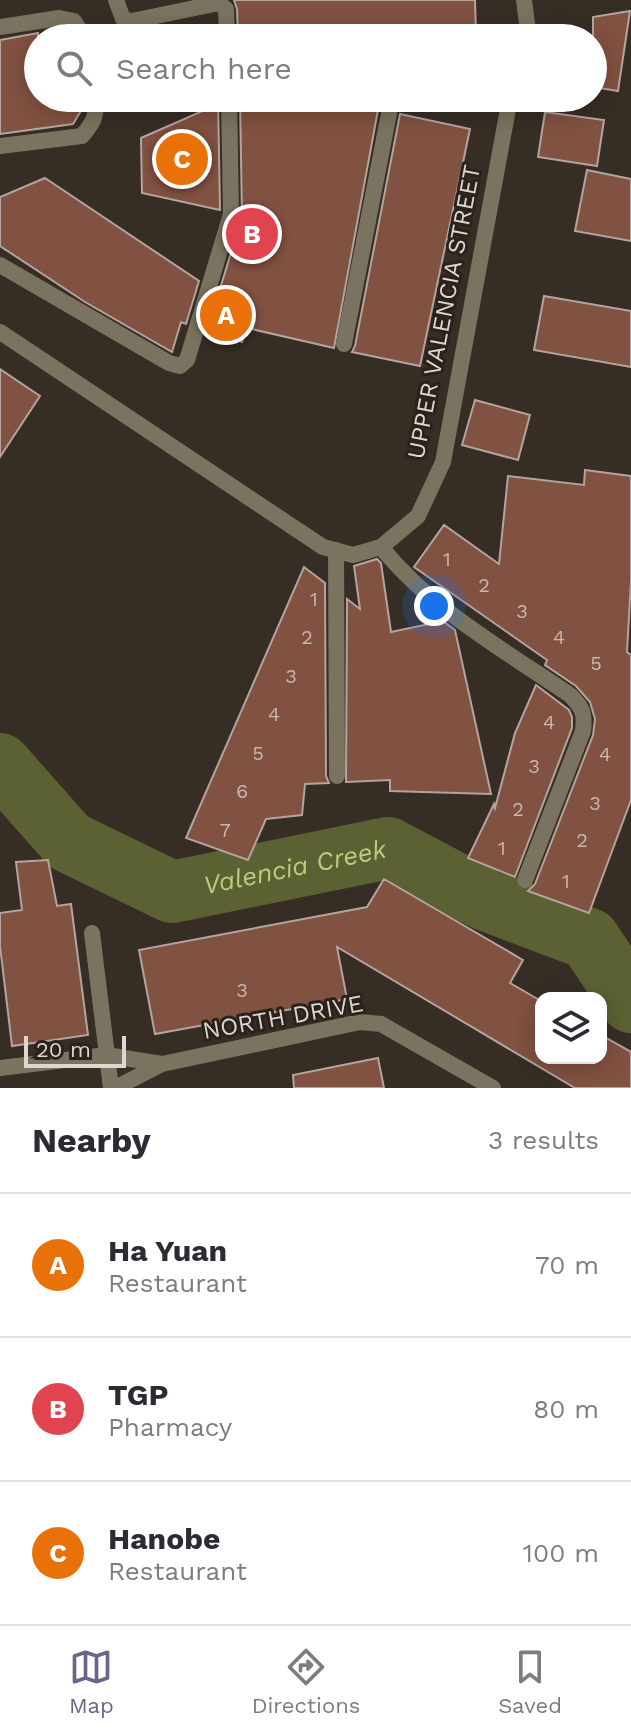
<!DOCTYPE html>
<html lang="en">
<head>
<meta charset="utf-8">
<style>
  body { margin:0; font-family:"Work Sans",sans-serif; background:#f7f7f7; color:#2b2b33 }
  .controls { position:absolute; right:24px; bottom:24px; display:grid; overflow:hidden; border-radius:16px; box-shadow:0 4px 20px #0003 }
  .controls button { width:72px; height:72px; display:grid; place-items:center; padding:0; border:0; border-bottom:2px solid #e1e1e2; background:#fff; color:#2b2b33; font:40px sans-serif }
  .scale { position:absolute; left:24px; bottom:20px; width:102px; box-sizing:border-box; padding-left:8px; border:4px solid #ddd7d2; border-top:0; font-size:22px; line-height:28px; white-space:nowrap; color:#ddd7d2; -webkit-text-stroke:6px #2b231b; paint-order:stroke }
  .you { position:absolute; left:434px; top:606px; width:28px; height:28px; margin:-20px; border:6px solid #fff; border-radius:50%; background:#1a73e8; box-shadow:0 0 0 12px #1a73e833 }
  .badge { display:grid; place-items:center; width:52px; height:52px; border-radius:50%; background:#6d648a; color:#fff; font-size:26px; font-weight:700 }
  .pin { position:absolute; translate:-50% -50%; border:4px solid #fff; box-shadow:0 2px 8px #0006 }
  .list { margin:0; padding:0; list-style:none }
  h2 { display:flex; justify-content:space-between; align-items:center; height:104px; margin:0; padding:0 32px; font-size:34px }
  h2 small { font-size:26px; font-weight:400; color:#7c7c81 }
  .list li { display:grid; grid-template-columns:52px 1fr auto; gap:24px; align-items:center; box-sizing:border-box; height:144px; padding:0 32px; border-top:2px solid #e1e1e2 }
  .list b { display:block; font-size:30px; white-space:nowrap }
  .list p { margin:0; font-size:26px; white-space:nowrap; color:#7c7c81 }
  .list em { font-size:26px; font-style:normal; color:#7c7c81 }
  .icon { flex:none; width:44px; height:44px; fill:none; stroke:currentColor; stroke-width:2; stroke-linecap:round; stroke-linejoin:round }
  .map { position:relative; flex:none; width:631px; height:1088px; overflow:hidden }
  .search { position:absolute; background:#fff; box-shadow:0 4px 20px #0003; left:24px; right:24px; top:24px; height:88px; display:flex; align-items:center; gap:20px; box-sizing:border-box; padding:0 28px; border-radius:44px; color:#7c7c81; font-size:30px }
  .sheet { height:536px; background:#fff }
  nav { display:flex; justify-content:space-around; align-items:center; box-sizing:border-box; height:112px; border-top:2px solid #e1e1e2; background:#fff; font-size:22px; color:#7c7c81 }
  nav a { display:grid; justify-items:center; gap:4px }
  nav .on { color:#6d648a }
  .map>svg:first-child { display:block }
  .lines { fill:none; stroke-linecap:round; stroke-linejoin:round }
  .river { stroke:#5b6132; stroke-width:62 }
  .building { fill:#815141; stroke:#b3a49f; stroke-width:2 }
  .service { stroke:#7a735f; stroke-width:16 }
  .minor { stroke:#7a735f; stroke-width:16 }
  .labels { text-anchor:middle; stroke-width:6; stroke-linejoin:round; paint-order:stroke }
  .number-label { font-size:20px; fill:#c6b6ae }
  .street-label { font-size:24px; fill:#ddd7d2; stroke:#2b231b }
  .water-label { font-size:26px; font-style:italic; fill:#beca7e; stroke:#2b231b }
</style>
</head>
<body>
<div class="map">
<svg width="631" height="1088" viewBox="0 0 631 1088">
  <rect width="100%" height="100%" fill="#362d25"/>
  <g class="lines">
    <!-- river -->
    <path class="river" id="s1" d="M0 764 69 842 172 892 388 848 486 900 589 939 631 1002"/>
  </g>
  <!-- building -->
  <path class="building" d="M234 0H475L476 35 238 38 237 9Z
    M630 11 618 91 593 87V17Z
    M38 33V98H84L85 104 73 124 0 134V40Z
    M202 98H218L220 210 142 193 141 138 205 110Z
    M240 98H335L378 110 334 348 247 328 242 342 207 331 242 217Z
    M545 112 604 120 597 166 538 157Z
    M400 114 470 129 420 366 352 352 355 346Z
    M587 170 631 179V241L575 231Z
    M45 178 199 281 186 324 181 322 172 352 85 302 0 246V197Z
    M544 296 631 311V367L534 350Z
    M0 369 40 396 0 457Z
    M475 400 530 415 518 460 462 445Z
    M585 470 631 476V581L627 652 631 655V800L589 913 528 891 535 884 593 735 595 719 590 702 576 686 545 665 547 660 414 567 444 525 499 564 508 476 584 485Z
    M377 559 381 563 391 632 443 621 455 630 491 794 390 791V780L346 782 347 599 360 609 354 566Z
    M304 567 325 583 326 776 329 783 305 784 302 815 266 819 248 860 186 838Z
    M536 685 569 710 572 717V728L515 877 468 858 494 804 495 808 515 733Z
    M48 860 57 906 71 904 88 1035 12 1046 0 946V913L22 910 16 862Z
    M384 879 523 960 510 983 541 1001V1058H601V1035L631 1052V1088H575L337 947 347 999 155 1034 139 950 367 907Z
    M378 1058 384 1088H294L293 1075Z"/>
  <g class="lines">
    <!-- service -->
    <path class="service" d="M116 0 123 19 132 21 219 3 226 9 227 38
      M0 27 59 18 74 21 85 38
      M0 146 82 136C93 123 98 115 95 98
      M0 265 169 363 180 366 187 360 231 214 229 98
      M344 344 392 98
      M381 547C432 610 504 650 570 695 583 708 585 713 583 731L525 880
      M336 550 337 776"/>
    <!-- minor -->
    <path class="minor" d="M524 38 527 24 524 0
      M0 332 323 547 353 555 381 547 418 516 443 462 510 98
      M92 933 111 1088
      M0 1068 106 1055 162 1064
      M115 1088 162 1064 360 1022 381 1024 493 1088"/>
  </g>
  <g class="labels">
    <!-- number labels -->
    <g class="number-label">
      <text x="447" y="566">1</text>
      <text x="484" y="592">2</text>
      <text x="314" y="606">1</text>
      <text x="522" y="618">3</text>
      <text x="307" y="644">2</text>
      <text x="559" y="644">4</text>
      <text x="596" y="670">5</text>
      <text x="291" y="683">3</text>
      <text x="274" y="721">4</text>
      <text x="549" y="729">4</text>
      <text x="258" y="760">5</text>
      <text x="605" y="761">4</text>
      <text x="534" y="773">3</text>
      <text x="242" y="798">6</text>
      <text x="595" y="810">3</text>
      <text x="518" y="816">2</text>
      <text x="225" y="837">7</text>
      <text x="582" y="847">2</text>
      <text x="502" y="855">1</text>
      <text x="566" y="888">1</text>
      <text x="242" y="997">3</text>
    </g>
    <!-- street labels -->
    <g class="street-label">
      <text transform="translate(444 312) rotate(-79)" y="8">UPPER VALENCIA STREET</text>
      <text transform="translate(283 1017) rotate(-10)" y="8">NORTH DRIVE</text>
    </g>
    <!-- water labels -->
    <g class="water-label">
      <text dy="9" stroke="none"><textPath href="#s1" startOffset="344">Valencia Creek</textPath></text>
    </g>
  </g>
</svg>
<div class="controls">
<button><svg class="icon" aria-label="layers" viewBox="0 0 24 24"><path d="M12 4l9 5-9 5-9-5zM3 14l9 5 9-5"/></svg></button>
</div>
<div class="scale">20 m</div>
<div class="you"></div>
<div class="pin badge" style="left:226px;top:315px;background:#e8710a">A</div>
<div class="pin badge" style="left:252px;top:234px;background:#e0444e">B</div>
<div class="pin badge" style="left:182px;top:159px;background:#e8710a">C</div>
<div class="search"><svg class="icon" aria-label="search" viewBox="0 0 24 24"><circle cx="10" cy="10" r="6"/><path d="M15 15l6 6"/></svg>Search here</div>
</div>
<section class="sheet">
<h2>Nearby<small>3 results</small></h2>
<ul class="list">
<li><span class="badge" style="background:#e8710a">A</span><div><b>Ha Yuan</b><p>Restaurant</p></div><em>70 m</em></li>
<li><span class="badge" style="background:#e0444e">B</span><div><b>TGP</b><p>Pharmacy</p></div><em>80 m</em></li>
<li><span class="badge" style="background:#e8710a">C</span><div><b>Hanobe</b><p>Restaurant</p></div><em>100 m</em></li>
</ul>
</section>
<nav>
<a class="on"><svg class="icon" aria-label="map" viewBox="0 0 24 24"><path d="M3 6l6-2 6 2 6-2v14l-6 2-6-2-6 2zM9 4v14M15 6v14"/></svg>Map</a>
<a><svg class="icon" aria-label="directions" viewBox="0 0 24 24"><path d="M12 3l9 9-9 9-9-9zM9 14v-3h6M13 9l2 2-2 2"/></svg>Directions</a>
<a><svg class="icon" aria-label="saved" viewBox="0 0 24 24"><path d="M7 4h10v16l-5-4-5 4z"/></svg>Saved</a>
</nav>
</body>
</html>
